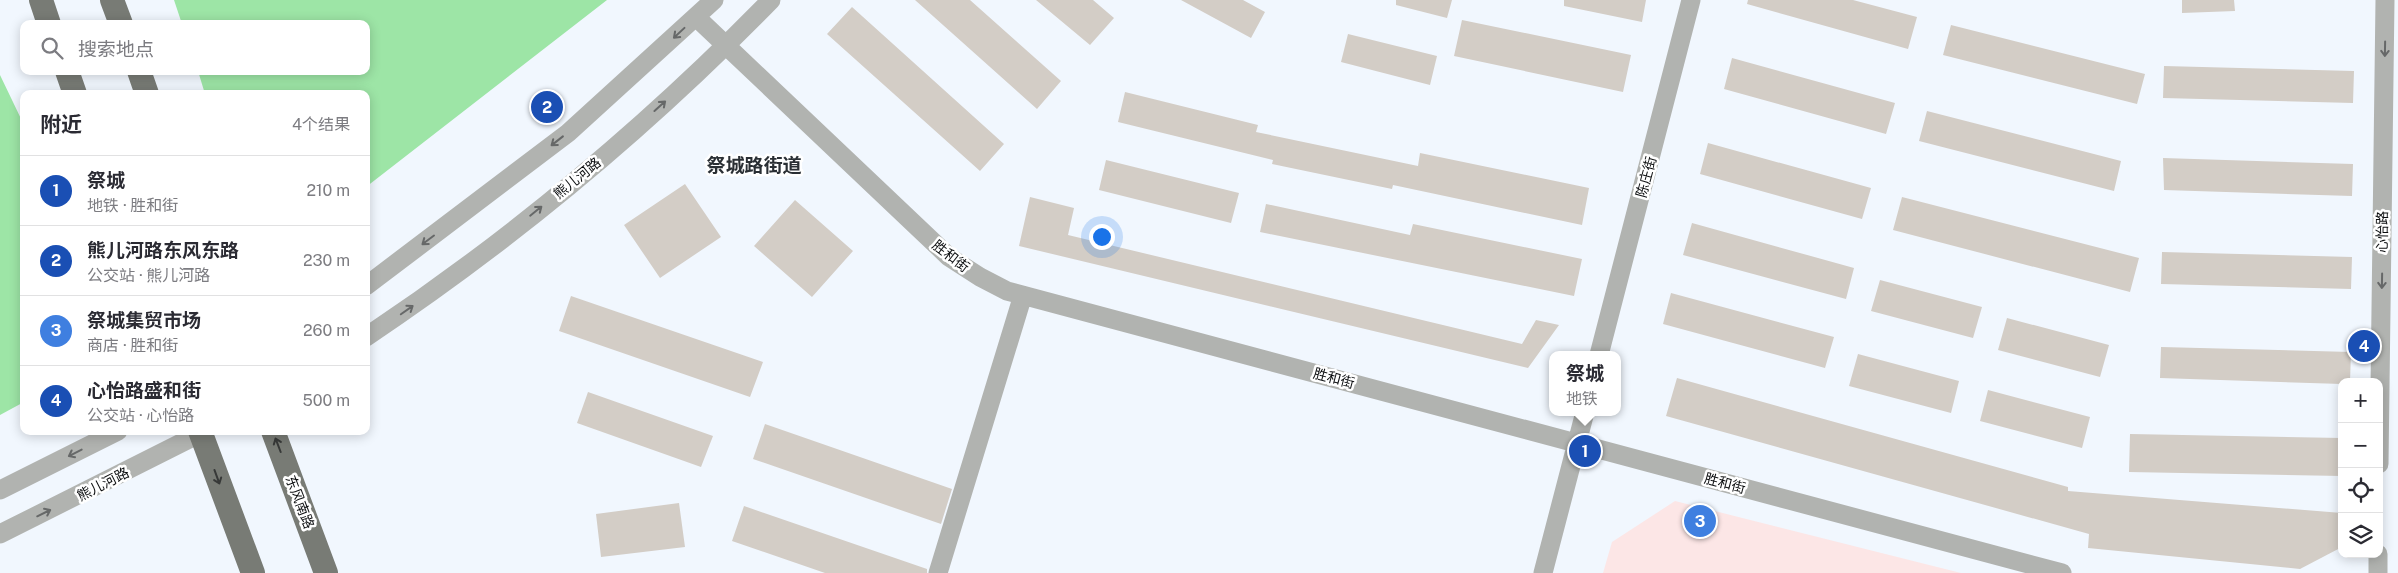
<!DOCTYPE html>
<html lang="zh">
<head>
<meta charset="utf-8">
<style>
  body { margin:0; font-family:"Public Sans","Noto Sans SC",sans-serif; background:#f7f7f7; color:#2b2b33 }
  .controls { position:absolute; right:15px; bottom:15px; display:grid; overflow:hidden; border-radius:10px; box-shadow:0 2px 12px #0003 }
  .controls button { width:45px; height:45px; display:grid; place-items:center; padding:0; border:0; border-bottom:1px solid #e1e1e2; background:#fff; color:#2b2b33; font:25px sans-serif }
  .you { position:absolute; left:1101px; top:236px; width:18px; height:18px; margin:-12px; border:4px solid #fff; border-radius:50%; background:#1a73e8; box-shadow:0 0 0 8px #1a73e833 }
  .badge { display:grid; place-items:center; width:32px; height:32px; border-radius:50%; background:#1a73e8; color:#fff; font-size:16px; font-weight:700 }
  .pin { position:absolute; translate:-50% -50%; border:2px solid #fff; box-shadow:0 1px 5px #0006 }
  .popup { position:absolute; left:1549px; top:351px; width:72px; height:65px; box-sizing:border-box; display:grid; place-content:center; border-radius:10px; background:#fff; filter:drop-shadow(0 1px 4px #0005); font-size:16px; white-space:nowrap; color:#7c7c81 }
  .popup b { font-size:19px; color:#2b2b33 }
  .popup::after { content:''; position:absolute; left:50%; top:100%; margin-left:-10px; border:10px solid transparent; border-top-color:#fff }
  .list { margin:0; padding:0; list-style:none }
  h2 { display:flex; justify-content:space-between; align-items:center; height:65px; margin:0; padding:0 20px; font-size:21px }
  h2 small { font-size:16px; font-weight:400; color:#7c7c81 }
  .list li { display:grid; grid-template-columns:32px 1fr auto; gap:15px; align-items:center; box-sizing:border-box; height:70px; padding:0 20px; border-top:1px solid #e1e1e2 }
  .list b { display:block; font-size:19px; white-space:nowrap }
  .list p { margin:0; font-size:16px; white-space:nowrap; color:#7c7c81 }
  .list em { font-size:16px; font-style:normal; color:#7c7c81 }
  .icon { flex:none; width:28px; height:28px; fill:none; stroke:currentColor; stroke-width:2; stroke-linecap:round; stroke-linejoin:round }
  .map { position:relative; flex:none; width:2398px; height:573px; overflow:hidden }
  .search { position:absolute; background:#fff; box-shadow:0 2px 12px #0003; left:20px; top:20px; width:350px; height:55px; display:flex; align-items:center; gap:12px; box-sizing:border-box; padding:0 18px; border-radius:10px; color:#7c7c81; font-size:19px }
  .panel { position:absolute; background:#fff; box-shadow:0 2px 12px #0003; left:20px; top:90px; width:350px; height:345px; border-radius:10px }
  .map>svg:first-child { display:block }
  .commercial { fill:#fce6e6 }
  .green { fill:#9de5a6 }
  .building { fill:#d3cdc6 }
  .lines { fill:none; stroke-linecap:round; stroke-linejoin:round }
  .minor { stroke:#b1b3b0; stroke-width:19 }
  .major { stroke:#787b75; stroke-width:24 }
  .oneway { stroke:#666868 }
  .oneway2 { stroke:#373938 }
  .labels { text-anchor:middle; stroke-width:5; stroke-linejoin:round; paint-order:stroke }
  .street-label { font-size:14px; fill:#0b0d0f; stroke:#fff }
  .district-label { font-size:19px; font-weight:bold; fill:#2a2f34; stroke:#fff }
</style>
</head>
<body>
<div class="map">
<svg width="2398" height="573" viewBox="0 0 2398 573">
  <rect width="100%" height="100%" fill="#f1f7fe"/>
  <!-- commercial -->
  <path class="commercial" d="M1675 501 1961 573H1603L1612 542Z"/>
  <!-- green -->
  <path class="green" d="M174 0H607L366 187V94H205L198 71H366V24H182Z
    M0 75 24 125V402L0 415Z"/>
  <!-- building -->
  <path class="building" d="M915 0H970L1061 81 1037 109Z
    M1036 0H1093L1114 18 1090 45Z
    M1181 0H1243L1265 12 1251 38Z
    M1396 0H1452L1447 18 1396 5Z
    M1564 0H1646L1642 22 1564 6Z
    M1748 0H1853L1917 17 1908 49 1747 4Z
    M2182 0H2234L2235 11 2182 13Z
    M852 7 1004 144 980 171 827 34Z
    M1462 20 1631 55 1623 92 1454 56Z
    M1951 25 2145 74 2137 104 1943 55Z
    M1348 34 1437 56 1430 85 1341 62Z
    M1732 58 1895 103 1886 134 1724 89Z
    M2164 66 2354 71 2353 103 2163 98Z
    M1125 92 1258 125 1256 132 1418 166 1420 153 1589 188 1582 225 1393 185 1392 189 1272 164 1273 160 1118 122Z
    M1927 111 2121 161 2114 191 1919 141Z
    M1708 143 1871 188 1862 219 1700 174Z
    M2163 158 2353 164 2352 196 2164 190Z
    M1106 160 1239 193 1231 223 1099 190Z
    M685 184 721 237 660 278 624 225Z
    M1030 197 1074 208 1068 235 1522 344 1536 320 1559 325 1528 368 1019 246Z
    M1902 197 2139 258 2130 292 1893 230Z
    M795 200 853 251 812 297 754 246Z
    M1266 204 1410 235 1413 224 1582 259 1574 296 1260 232Z
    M1692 223 1854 268 1846 299 1683 255Z
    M2162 252 2352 257 2351 289 2161 284Z
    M1880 280 1982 307 1973 338 1871 311Z
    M1671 293 1834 337 1825 368 1663 324Z
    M571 296 763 362 750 397 559 331Z
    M2007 318 2109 345 2100 377 1998 350Z
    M2161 347 2351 352 2350 382H2342V384L2160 378Z
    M1858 354 1959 381 1951 413 1849 386Z
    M1677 378 2068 487V491L2342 513V547L2300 569 2088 548 2089 534 1666 416Z
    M1988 390 2090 417 2082 448 1980 421Z
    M588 392 713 436 701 467 577 423Z
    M765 424 952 489 941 524 753 459Z
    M2130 434 2342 438V476L2129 472Z
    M679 503 685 547 601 557 596 514Z
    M744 506 927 569V573H825L732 541Z"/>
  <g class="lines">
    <!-- minor -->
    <path class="minor" d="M696 17 949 257 980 277 1007 291 2062 573
      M366 286 568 133 714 0
      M366 337C511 240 650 124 771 0
      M1599 355 1691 0
      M2379 464 2385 0
      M0 490 118 431
      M0 534 205 431
      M938 573 1023 295
      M1543 573 1585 412
      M2378 573V554"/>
    <!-- major -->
    <path class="major" d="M41 0 49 24
      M112 0 121 24
      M67 71 75 94
      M139 71 147 94
      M200 431 253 573
      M273 431 326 573"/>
  </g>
  <!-- one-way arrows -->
  <defs><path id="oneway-shaft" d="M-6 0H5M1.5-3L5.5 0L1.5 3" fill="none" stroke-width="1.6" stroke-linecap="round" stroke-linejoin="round" transform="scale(1.25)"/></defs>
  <g class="oneway">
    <use href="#oneway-shaft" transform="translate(679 33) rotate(137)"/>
    <use href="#oneway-shaft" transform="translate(2385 49) rotate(91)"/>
    <use href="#oneway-shaft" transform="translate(660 106) rotate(-42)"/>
    <use href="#oneway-shaft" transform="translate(557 141) rotate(142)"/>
    <use href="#oneway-shaft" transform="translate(536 211) rotate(-39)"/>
    <use href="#oneway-shaft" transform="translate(428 240) rotate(143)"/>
    <use href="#oneway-shaft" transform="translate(2382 281) rotate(91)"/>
    <use href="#oneway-shaft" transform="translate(407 310) rotate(-35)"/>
    <use href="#oneway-shaft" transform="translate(75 453) rotate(153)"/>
    <use href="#oneway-shaft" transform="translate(44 513) rotate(-26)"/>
  </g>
  <g class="oneway2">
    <use href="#oneway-shaft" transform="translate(278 445) rotate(-111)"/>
    <use href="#oneway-shaft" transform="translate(217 477) rotate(70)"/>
  </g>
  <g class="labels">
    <!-- street labels -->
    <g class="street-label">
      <text transform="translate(1646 177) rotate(-75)" y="5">陈庄街</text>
      <text transform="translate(577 178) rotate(-39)" y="5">熊儿河路</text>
      <text transform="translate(2382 232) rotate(-89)" y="5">心怡路</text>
      <text transform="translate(951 256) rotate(38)" y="5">胜和街</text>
      <text transform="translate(1334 378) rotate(15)" y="5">胜和街</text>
      <text transform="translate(1725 483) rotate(15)" y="5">胜和街</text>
      <text transform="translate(103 484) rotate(-27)" y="5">熊儿河路</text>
      <text transform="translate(300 502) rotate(69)" y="5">东风南路</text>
    </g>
    <!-- district labels -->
    <g class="district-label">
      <text x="754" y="172">祭城路街道</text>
    </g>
  </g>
</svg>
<div class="controls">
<button>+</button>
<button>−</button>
<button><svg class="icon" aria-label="locate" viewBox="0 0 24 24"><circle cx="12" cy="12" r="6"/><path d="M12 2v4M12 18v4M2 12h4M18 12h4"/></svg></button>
<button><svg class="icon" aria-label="layers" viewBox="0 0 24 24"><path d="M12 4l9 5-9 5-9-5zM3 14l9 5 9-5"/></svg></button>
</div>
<div class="you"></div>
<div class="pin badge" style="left:1585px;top:451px;background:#1a4fb4">1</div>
<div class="popup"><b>祭城</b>地铁</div>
<div class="pin badge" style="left:547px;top:107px;background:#1a4fb4">2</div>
<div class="pin badge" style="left:1700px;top:521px;background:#3f7fe0">3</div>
<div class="pin badge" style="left:2364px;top:346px;background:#1a4fb4">4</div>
<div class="search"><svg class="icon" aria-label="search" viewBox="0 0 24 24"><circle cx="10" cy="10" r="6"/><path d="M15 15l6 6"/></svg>搜索地点</div>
<section class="panel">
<h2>附近<small>4个结果</small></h2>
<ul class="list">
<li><span class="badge" style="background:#1a4fb4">1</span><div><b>祭城</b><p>地铁 · 胜和街</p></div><em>210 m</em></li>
<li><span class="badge" style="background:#1a4fb4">2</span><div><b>熊儿河路东风东路</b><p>公交站 · 熊儿河路</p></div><em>230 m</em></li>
<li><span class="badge" style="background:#3f7fe0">3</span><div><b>祭城集贸市场</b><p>商店 · 胜和街</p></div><em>260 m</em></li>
<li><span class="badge" style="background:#1a4fb4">4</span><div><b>心怡路盛和街</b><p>公交站 · 心怡路</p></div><em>500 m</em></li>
</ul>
</section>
</div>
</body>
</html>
